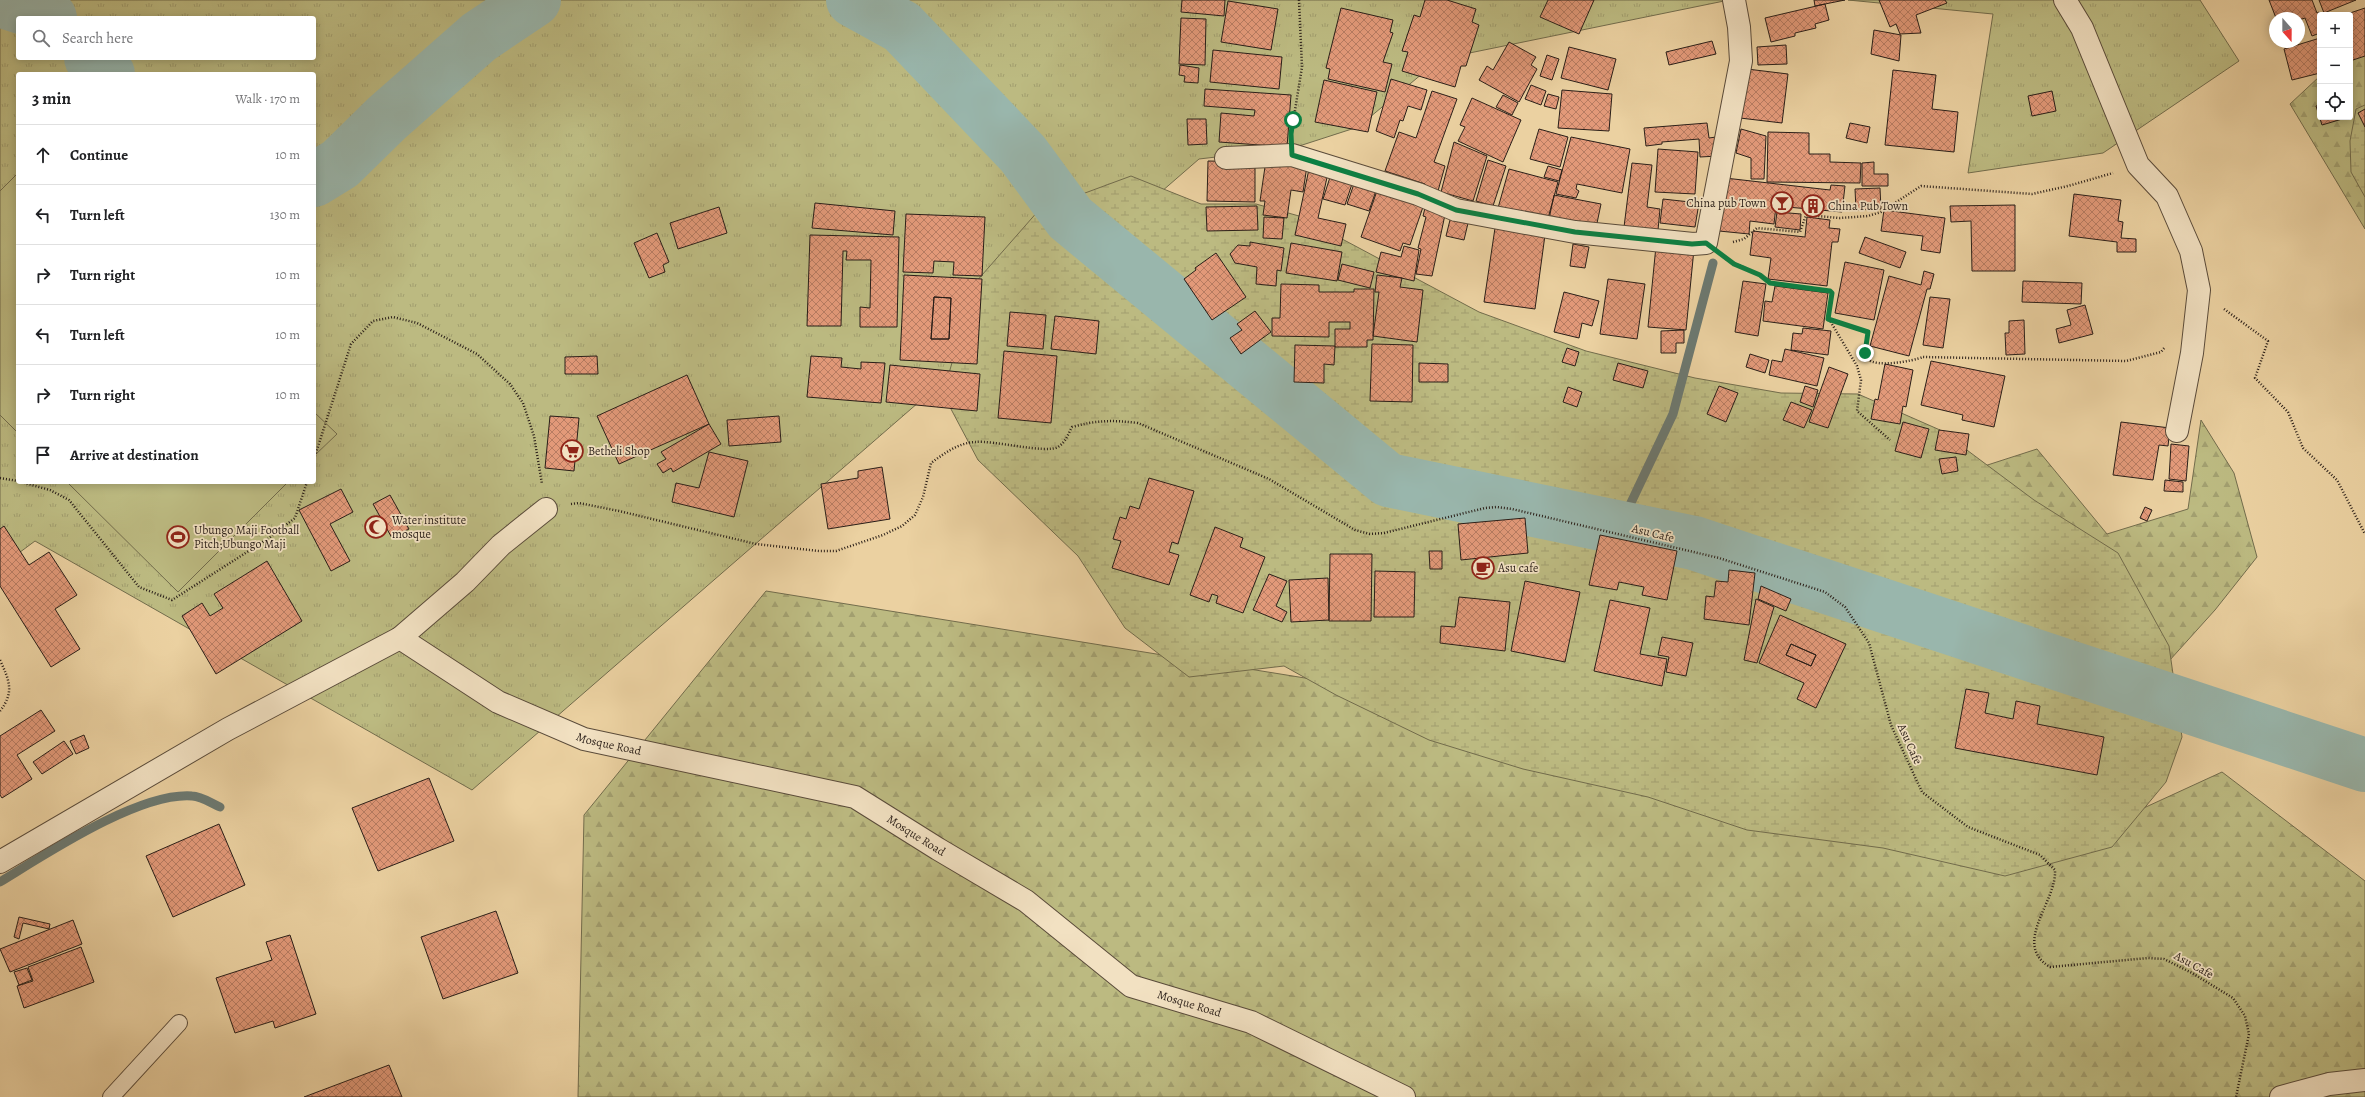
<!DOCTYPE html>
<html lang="en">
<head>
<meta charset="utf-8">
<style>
  body { margin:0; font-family:Alegreya,serif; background:#f6f6f6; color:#202124 }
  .controls { position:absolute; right:12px; top:12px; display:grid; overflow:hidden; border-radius:4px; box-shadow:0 2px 10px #0003 }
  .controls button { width:36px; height:36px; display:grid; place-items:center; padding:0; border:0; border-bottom:1px solid #e0e0e0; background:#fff; color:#202124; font:20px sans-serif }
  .compass { position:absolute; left:2269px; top:12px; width:36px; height:36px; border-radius:50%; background:#fff; box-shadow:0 2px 10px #0003; rotate:159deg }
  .stop { position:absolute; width:12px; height:12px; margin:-9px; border:3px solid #0b8043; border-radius:50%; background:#fff }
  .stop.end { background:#0b8043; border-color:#fff; box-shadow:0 1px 4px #0008 }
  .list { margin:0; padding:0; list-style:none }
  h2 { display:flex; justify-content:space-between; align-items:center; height:52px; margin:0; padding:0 16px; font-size:17px }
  h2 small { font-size:13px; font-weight:400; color:#757577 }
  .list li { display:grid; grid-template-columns:26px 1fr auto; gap:12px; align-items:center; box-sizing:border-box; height:60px; padding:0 16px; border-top:1px solid #e0e0e0 }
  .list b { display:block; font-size:15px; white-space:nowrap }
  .list em { font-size:13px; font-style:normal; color:#757577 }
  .icon { flex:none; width:22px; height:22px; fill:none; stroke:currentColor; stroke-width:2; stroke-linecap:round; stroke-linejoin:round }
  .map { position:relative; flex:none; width:2365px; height:1097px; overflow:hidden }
  .search { position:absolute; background:#fff; box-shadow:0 2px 10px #0003; left:16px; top:16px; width:300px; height:44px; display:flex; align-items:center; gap:10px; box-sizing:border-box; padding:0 14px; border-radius:4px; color:#757577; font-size:15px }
  .panel { position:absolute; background:#fff; box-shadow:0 2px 10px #0003; left:16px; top:72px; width:300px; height:412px; border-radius:4px }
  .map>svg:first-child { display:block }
  .grass { fill:url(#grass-tufts); stroke:#726c4c; fill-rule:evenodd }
  .forest { fill:url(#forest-firs); stroke:#726c4c }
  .wetland { fill:url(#wetland-marsh); stroke:#726c4c }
  .pitch { fill:#bcba81; stroke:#726c4c }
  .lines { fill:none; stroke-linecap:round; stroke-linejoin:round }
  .stream { stroke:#6c7971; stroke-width:9 }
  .river { stroke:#99b6ac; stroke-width:54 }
  .building { fill:url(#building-cross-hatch); stroke:#291e18; fill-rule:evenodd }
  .service-casing { stroke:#5a4b3a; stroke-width:18 }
  .minor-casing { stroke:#5a4b3a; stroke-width:24 }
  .path { stroke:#291e18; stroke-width:2.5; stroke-dasharray:1 2; stroke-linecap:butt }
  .service { stroke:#f2e1c2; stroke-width:16 }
  .minor { stroke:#f2e1c2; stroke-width:22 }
  .route { stroke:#0b8043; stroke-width:5 }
  .labels { text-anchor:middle; stroke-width:3.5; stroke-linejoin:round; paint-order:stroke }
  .poi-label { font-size:12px; fill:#291e18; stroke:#f2e1c2; text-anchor:start }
  .street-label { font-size:12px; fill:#291e18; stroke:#f2e1c2 }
</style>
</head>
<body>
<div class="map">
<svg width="2365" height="1097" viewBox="0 0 2365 1097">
  <defs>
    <pattern id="grass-tufts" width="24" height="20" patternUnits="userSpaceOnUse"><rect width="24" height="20" fill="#bcba81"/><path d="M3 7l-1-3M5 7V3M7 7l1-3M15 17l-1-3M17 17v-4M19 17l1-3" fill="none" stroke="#a29f6f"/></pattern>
    <pattern id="forest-firs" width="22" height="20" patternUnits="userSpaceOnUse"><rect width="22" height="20" fill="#bcba81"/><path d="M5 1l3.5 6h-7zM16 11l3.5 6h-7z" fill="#a29f6f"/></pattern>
    <pattern id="wetland-marsh" width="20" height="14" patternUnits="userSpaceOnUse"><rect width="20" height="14" fill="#bcba81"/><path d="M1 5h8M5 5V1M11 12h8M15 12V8" fill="none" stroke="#a29f6f"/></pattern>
    <pattern id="building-cross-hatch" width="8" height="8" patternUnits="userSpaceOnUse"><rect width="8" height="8" fill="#e29979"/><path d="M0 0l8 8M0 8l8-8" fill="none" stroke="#b77c62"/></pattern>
  </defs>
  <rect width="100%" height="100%" fill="#ebd1a1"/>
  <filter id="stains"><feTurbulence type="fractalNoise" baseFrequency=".005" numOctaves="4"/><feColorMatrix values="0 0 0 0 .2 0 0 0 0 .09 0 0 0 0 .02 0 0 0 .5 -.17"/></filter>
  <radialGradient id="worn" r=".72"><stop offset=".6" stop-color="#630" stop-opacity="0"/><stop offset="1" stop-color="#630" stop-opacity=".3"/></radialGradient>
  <!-- grass -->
  <path class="grass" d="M0 0H1729L1440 59 1358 127 1293 148 1199 159 472 790 35 541 0 567ZM18 18H314V58H18ZM18 74H314V482H18Z
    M1848 0H2200L2239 61 2103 153 1968 173 1993 14Z"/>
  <!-- forest -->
  <path class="forest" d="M2365 34V229L2290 104 2320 76V117H2350V48Z
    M2201 420 2234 473 2257 557 2215 610 2151 681 1938 481 2037 449 2107 534 2188 509Z
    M766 591 2135 812 2222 772 2365 881V1097H578L584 815Z"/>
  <!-- wetland -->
  <path class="wetland" d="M2365 105V197L2351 172 2350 141 2356 109Z
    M1131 176 1201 204H1256L1299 216 1479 312 1586 351 1695 378 1781 393 1858 394 1940 430 2034 500 2118 553 2169 646 2182 737 2166 782 2112 847 2005 876 1883 848 1747 830 1648 797 1523 769 1429 740 1336 695 1284 666 1189 677 1125 628 1078 556 978 460 943 394 975 283 1039 210Z"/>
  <!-- pitch -->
  <path class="pitch" d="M18 173V433L0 415V191Z
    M314 412 337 434 314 456Z
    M67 482H288L178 592Z"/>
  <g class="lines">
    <!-- stream -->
    <path class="stream" d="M1619 528 1673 414 1713 263
      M0 882C46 854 139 792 192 796 201 796 211 803 220 807"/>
    <!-- river -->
    <path class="river" d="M0 0 46 15 50 18
      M853 0 902 27 1023 154 1070 218 1388 480 1694 543 2365 765
      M91 58 108 74
      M314 180 340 164 387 118 479 37 534 0"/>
  </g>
  <!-- building -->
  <path class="building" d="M1182 0H1225L1224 16 1181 12Z
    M1425 0H1447L1476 9 1472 22 1479 25 1466 66H1461L1455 87 1402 71 1408 52 1402 51 1414 15 1420 17Z
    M1548 0H1594L1579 34 1540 17Z
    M1814 0H1845L1815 6Z
    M1879 0H1945L1947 3 1916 15 1921 33 1900 34 1896 24 1890 27Z
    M2269 0H2312L2317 13 2319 12 2321 15 2320 33 2312 36 2305 18 2299 20V18H2276Z
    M2319 0H2356L2324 13Z
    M1228 1 1278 9 1271 50 1221 42Z
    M1825 4 1829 20 1815 24 1816 28 1795 33V36L1771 42 1765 18Z
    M1341 8 1393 20 1390 32 1393 33 1383 62 1392 64 1385 92 1328 79 1330 69 1326 68Z
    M2365 8V56L2350 61V15H2344Z
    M1181 18 1206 19 1205 65 1179 64Z
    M1874 30 1901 35 1899 61 1871 54Z
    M2320 38V73L2292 80 2284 49Z
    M1712 41 1716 54 1669 65 1666 52Z
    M1509 42 1536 57 1531 65 1537 69 1519 102 1479 80 1487 66 1493 70Z
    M1786 45 1787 64 1758 65 1757 47Z
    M1569 47 1616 59 1608 90 1561 78Z
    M1213 50 1282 57 1279 89 1210 82Z
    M1547 55 1559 59 1552 80 1540 76Z
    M1180 65 1199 68 1198 83 1184 82 1185 76 1179 75Z
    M1747 69 1788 74 1782 123 1740 118Z
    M1893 70 1936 75 1932 109 1958 112 1954 152 1885 145Z
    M1391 79 1427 90 1421 110 1408 106 1403 121 1400 120 1394 138 1376 131Z
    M1324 80 1377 92 1368 132 1315 122Z
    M1531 85 1546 91 1541 105 1525 99Z
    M1205 89 1291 95 1287 147 1219 142 1221 113 1254 116 1255 110 1204 106Z
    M1562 90 1612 94 1609 131 1558 128Z
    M1432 91 1457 99 1434 162 1445 166 1438 191 1424 188 1425 184 1385 171 1399 132 1416 138Z
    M2052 91 2056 111 2032 116 2028 96Z
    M1548 94 1559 97 1556 109 1544 106Z
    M1503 95 1518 103 1512 115 1496 107Z
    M1472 98 1521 120 1503 162 1458 141 1465 127 1460 125Z
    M2320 105V117H2349L2322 125 2316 106Z
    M2365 109V127L2358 113Z
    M1187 119H1206L1207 144 1188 145Z
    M1707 123 1709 138 1716 137 1718 156 1700 157 1699 139 1662 142V144L1646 146 1644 128Z
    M1850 123 1870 127 1867 143 1846 138Z
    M1539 129 1568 137 1560 167 1530 159Z
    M1741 129 1766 136 1764 179H1751V158L1736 153Z
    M1768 132 1809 133V154H1830V162L1861 163 1860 183 1767 182Z
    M1571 137 1630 149 1622 193 1577 184 1576 189 1579 191 1576 198 1556 194Z
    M1454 142 1487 156 1473 201 1441 192Z
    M1658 149 1698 152 1695 194 1655 192Z
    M1266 160 1307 166 1303 192 1291 190 1287 218 1263 215 1265 201H1260Z
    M1488 160 1506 166 1493 206 1476 201Z
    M1208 161 1255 162V202L1207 201Z
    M1874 162V174H1888V186H1862V163Z
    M1632 163 1652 165 1647 207 1660 209 1658 230 1624 227Z
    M1548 166 1562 170 1559 181 1544 177Z
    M1309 169 1328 173 1318 218 1346 224 1341 246 1295 235Z
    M1509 169 1558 182 1547 222 1498 208Z
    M1332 171 1354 178 1345 205 1323 199Z
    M1356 178 1378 185 1369 211 1347 204Z
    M1725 178 1830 190 1831 185 1845 186 1842 212 1776 206 1774 224 1750 221 1749 234 1719 231Z
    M1379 185 1424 204 1410 245 1403 243 1400 251 1361 237Z
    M1880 188 1881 209 1856 210 1855 189Z
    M2074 194 2121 200 2118 221 2123 222 2121 238 2136 239V252H2117V242L2069 236Z
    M1554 195 1601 204 1596 228 1549 219Z
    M1663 199 1699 203 1695 227 1660 223Z
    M815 203 895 211 893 235 812 228Z
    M1426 204 1446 210 1432 276 1416 274 1421 249 1418 248 1426 217 1423 216Z
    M2015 205V271H1972L1971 221 1951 222 1950 206Z
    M1257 206 1258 230 1207 231 1206 207Z
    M719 207 727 233 678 249 670 223Z
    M1884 210 1945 218 1940 253 1921 250 1923 236 1881 231Z
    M1777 212 1801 214 1800 230 1775 227Z
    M906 214 985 217 982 276 953 275 954 262 934 261 933 273 903 272Z
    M1451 216 1469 219 1464 240 1446 236Z
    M1264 217 1284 218 1282 239 1263 238Z
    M1807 217 1830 220 1829 228 1840 229 1838 242H1832L1827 286 1768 279 1771 258 1750 255 1753 231 1805 237Z
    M1495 228 1545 235 1535 309 1484 302Z
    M657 233 669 262 663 265 665 272 649 278 634 243Z
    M810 235 899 237 897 327H860V307L870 308 871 260H846L847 251H843L841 326H807Z
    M1865 237 1906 252 1900 268 1859 253Z
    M1250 242 1284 248 1281 271 1277 270 1276 286 1256 284 1257 267 1235 263 1230 254 1238 245 1250 246Z
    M1291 243 1342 252 1337 281 1286 273Z
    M1573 244 1589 247 1585 268 1570 266Z
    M1404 246 1419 250 1414 281 1376 272 1381 252 1401 257Z
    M1656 246 1694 249 1686 330 1648 327Z
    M1216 253 1246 297 1212 320 1184 279 1196 270 1195 268Z
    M1845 262 1884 270 1874 320 1835 313Z
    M1342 264 1374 272 1370 288 1338 280Z
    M1924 271 1934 274 1930 289H1927L1909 356 1870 346 1889 276 1921 285Z
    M904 275 982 279 977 364 900 360ZM934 297 951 298 949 339H931Z
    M1377 275 1402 278 1400 287 1423 290 1417 342 1373 336 1379 292H1375Z
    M1608 279 1645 284 1637 339 1600 334Z
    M1743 281 1766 284 1758 336 1735 332Z
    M2023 281 2082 283 2081 304 2022 302Z
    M1281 284 1319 285V292H1354V289H1374L1373 340H1367V347H1335V329H1350V322H1329V337L1272 336V318H1280Z
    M1775 286 1828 293 1823 329 1763 321 1765 301 1772 302Z
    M1564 292 1599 301 1592 326 1582 323 1579 338 1554 332Z
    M934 297 951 298 949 339H931Z
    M1930 297 1950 299 1943 348 1923 345Z
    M2085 305 2093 334 2059 343 2056 329 2071 325 2067 310Z
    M1255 311 1271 332 1241 354 1230 338 1242 330 1237 324Z
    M1010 312 1046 315 1043 349 1007 346Z
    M1055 316 1099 321 1096 354 1051 349Z
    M2024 320 2025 354 2006 355 2005 333H2009V321Z
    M1803 328 1831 331 1828 355 1791 350 1793 333 1802 334Z
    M1684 330V343H1676V353H1661V331Z
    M1372 344 1413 345 1412 402 1370 401Z
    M1295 345 1335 346 1334 365 1324 364V383L1294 382Z
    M1567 348 1579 352 1575 366 1562 362Z
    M1785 349 1824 358 1817 386 1769 375 1772 360 1782 362Z
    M1004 351 1057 356 1051 423 998 418Z
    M1750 354 1769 360 1765 373 1746 367Z
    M597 356 598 374H565V357Z
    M811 356 842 358 841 367 861 369V362L885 363 881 403 807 397Z
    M1931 361 2005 376 1994 427 1962 420 1963 415 1921 405Z
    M1419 363 1448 364V382H1419Z
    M1618 363 1648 371 1643 388 1613 380Z
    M1885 364 1913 370 1906 407 1903 406 1900 424 1871 419 1875 399 1878 400Z
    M890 365 980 374 977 411 886 402Z
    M1829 367 1848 374 1828 428 1809 422Z
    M687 375 709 424 619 464 597 416Z
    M1719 386 1738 393 1726 422 1707 414Z
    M1805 386 1818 390 1813 407 1800 402Z
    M1568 387 1582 392 1577 407 1563 402Z
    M1791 402 1812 410 1804 428 1783 420Z
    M550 416 579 418 574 471 545 468Z
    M779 416 781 442 729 446 727 420Z
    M1903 422 1929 429 1921 458 1895 451Z
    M2121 422 2170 428 2168 446 2159 445 2153 480 2113 475Z
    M709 424 721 444 673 472 671 468 663 473 657 464 666 459 661 452Z
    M1939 430 1969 434 1966 455 1935 450Z
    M2171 444 2189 446 2186 481 2169 479Z
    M709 452 748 461 734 517 672 502 676 483 699 488Z
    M1956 457 1958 471 1942 474 1939 459Z
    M882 467 890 519 828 529 821 484 858 478V471Z
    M1149 478 1194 491 1178 544 1172 542 1169 552 1179 555 1169 585 1112 568 1121 541 1113 539 1120 517 1126 519 1130 506 1139 509Z
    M2165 480 2183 482V492L2164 491Z
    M341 489 353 512 330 524 350 561 331 571 299 510Z
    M390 495 409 529 392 538 373 504Z
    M2145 507 2152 510 2147 521 2140 518Z
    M1525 518 1528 553 1461 560 1458 524Z
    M4 526 29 565 49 552 77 595 55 609 80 649 51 667 0 586V529Z
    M1215 527 1243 538 1240 547 1265 557 1243 613 1216 603 1218 596 1212 594 1209 602 1190 595Z
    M1600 535 1677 551 1667 600 1642 595 1644 587 1619 582 1617 590 1589 585Z
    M1429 551H1442V569H1430Z
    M1330 554H1372L1371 621H1329Z
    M267 561 302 621 216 674 182 616 202 603 210 616 223 608 214 594Z
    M1729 570 1755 573 1749 625 1704 619 1706 596 1714 597 1716 581 1728 582Z
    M1375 571 1415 572 1414 617H1374Z
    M1269 574 1287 581 1276 606 1287 612 1282 622 1253 610Z
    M1328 578 1329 620 1291 622 1289 580Z
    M1525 581 1580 592 1565 662 1511 651Z
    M1761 586 1791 599 1786 611 1758 599Z
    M1459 597 1510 602 1505 651 1440 643 1441 626 1455 627Z
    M1756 599 1774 607 1757 663 1744 660Z
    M1610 600 1650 608 1640 654 1667 659 1662 686 1594 671Z
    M1780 615 1846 644 1816 708 1797 699 1804 683 1759 663ZM1791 644 1816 655 1811 666 1786 655Z
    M1662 637 1693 643 1686 676 1666 672 1669 657 1658 655Z
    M1791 644 1816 655 1811 666 1786 655Z
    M1966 689 1989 693 1985 713 2013 719 2016 701 2040 706 2037 724 2104 737 2097 775 1955 748Z
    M41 710 55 731 17 755 32 779 2 798 0 795V736Z
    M84 735 89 748 76 754 70 741Z
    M64 741 73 754 42 774 33 762Z
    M429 778 454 841 378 871 352 808Z
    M219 824 245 885 173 917 146 856Z
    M496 911 518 973 443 999 421 937Z
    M19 917 50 924 49 929 23 923 19 939 14 937Z
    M73 920 82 944 10 972 0 949Z
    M290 935 316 1014 275 1028 273 1021 235 1033 216 978 272 960 266 942Z
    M81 947 94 982 24 1008 17 986 33 981 28 967Z
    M27 968 32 980 19 985 14 972Z
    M389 1065 402 1097H304Z"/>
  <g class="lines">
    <!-- service casing -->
    <g class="service-casing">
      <path id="service" d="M111 1097 179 1023"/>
    </g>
    <!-- minor casing -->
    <g class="minor-casing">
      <g id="minor">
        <path d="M2065 0 2082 28 2138 165 2167 196 2191 251 2199 290 2192 353 2177 431"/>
        <path d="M1226 158 1292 155 1418 194 1456 210 1575 232 1693 244 1706 243 1741 61 1739 27 1734 0"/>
        <path id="s1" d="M400 638 498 702 584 739 855 797 938 849 1026 901 1131 986 1251 1022 1404 1097"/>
        <path d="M0 862 228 729 400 638 465 582 501 545 546 509"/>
        <path d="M2281 1097 2329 1084 2365 1080"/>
      </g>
    </g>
    <!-- path -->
    <path class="path" d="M1292 129 1302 67 1299 0
      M1733 242 1744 239 1757 228 1800 232 1806 215 1840 218 1868 216 1881 212 1921 186 2032 194 2068 186 2113 173
      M1726 259 1760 275 1769 283 1830 291 1832 293 1828 319 1868 332C1867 339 1862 353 1868 359 1876 368 1913 361 1923 357L2126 361 2161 352 2165 347
      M2224 309 2268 341 2255 378 2288 412 2303 448 2337 480 2365 534
      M1829 319 1857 366 1861 380 1857 411 1890 440
      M314 459 351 344 373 321 393 317 417 323 477 354 510 384 523 403 534 436 542 484
      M0 478 18 481
      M21 482 50 490 69 500 139 587 172 600 269 538 295 518 307 482
      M571 504 579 503 619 511 756 544 819 551H836L883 535 902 526 915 515 923 497 931 463C945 453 958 443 975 442 993 440 1046 454 1058 447 1066 442 1068 434 1072 427 1097 420 1113 420 1138 423L1269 479 1355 530 1370 534 1384 533 1485 508 1497 507 1512 509 1719 558 1825 592 1845 607 1869 643 1891 725 1922 792 1968 827 2040 855 2055 870C2057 902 2011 944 2050 967L2148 958 2164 959 2192 973 2233 998 2245 1016 2249 1034 2236 1097
      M0 660C9 680 15 692 0 711"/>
    <!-- service -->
    <use href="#service" class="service"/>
    <!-- minor -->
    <use href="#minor" class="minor"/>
  </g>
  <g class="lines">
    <!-- route -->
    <path class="route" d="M1293 120 1291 134 1292 155 1418 194 1456 210 1575 232 1692 244 1706 243 1734 264 1760 275 1770 283 1830 291 1832 293 1828 319 1868 332 1865 353"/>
  </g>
  <!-- icons -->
  <defs>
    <g id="bar-ring" transform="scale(1.15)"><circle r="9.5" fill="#f2e1c2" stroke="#8f2418" stroke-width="1.5"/><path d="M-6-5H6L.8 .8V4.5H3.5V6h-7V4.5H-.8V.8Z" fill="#8f2418"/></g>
    <g id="building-ring" transform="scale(1.15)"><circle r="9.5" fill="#f2e1c2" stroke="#8f2418" stroke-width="1.5"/><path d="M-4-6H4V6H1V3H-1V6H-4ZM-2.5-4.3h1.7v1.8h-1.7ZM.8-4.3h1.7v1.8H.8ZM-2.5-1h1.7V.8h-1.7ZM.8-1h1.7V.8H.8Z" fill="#8f2418"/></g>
    <g id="supermarket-ring" transform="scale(1.15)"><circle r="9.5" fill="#f2e1c2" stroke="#8f2418" stroke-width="1.5"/><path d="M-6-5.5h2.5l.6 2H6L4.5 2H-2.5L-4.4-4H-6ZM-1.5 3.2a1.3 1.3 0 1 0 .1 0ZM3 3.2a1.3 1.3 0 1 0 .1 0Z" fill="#8f2418"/></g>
    <g id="mosque-ring" transform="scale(1.15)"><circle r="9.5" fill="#f2e1c2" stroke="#8f2418" stroke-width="1.5"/><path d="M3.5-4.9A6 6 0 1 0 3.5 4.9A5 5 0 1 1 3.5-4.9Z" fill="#8f2418"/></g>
    <g id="stadium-ring" transform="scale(1.15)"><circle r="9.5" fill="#f2e1c2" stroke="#8f2418" stroke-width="1.5"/><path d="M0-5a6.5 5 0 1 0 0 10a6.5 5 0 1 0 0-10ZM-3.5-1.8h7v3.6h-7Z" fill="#8f2418"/></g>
    <g id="cafe-ring" transform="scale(1.15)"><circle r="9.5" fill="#f2e1c2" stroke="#8f2418" stroke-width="1.5"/><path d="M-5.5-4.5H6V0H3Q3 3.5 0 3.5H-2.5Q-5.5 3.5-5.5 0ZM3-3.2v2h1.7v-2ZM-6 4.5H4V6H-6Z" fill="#8f2418"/></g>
  </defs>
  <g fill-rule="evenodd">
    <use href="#bar-ring" x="1782" y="203"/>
    <use href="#building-ring" x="1813" y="206"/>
    <use href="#supermarket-ring" x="572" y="451"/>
    <use href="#mosque-ring" x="376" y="527"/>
    <use href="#stadium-ring" x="178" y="537"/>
    <use href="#cafe-ring" x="1483" y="568"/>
  </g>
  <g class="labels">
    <!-- poi labels -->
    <g class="poi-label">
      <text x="1766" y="207" text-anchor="end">China pub Town</text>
      <text x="1828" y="210">China Pub Town</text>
      <text x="588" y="455">Betheli Shop</text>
      <text x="392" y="524">Water institute<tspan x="392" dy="14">mosque</tspan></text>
      <text x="194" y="534">Ubungo Maji Football<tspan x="194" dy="14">Pitch;Ubungo Maji</tspan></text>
      <text x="1498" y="572">Asu cafe</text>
    </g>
    <!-- street labels -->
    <g class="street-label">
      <text transform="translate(1653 533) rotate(14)" y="4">Asu Cafe</text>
      <text dy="4" stroke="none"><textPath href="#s1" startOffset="236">Mosque Road</textPath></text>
      <text transform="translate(1910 744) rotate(66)" y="4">Asu Cafe</text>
      <text dy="4" stroke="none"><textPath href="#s1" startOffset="560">Mosque Road</textPath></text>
      <text transform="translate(2194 965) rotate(29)" y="4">Asu Cafe</text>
      <text dy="4" stroke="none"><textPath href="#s1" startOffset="884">Mosque Road</textPath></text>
    </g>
  </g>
  <rect width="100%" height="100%" filter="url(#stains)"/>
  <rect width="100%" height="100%" fill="url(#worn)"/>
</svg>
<div class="controls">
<button>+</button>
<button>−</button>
<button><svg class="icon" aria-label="locate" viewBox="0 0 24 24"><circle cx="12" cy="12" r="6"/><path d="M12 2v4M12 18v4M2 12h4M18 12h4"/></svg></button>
</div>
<svg class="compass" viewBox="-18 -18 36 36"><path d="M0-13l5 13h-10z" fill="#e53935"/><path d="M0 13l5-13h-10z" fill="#757577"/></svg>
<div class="stop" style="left:1293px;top:120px"></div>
<div class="stop end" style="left:1865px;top:353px"></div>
<div class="search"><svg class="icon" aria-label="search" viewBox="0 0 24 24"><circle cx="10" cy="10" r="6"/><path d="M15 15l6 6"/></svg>Search here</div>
<section class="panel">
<h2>3 min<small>Walk · 170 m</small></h2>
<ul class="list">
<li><svg class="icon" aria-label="ahead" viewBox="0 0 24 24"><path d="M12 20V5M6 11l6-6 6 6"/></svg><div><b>Continue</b></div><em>10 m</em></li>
<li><svg class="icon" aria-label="left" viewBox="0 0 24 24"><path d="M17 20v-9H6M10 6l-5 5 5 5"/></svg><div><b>Turn left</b></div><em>130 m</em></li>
<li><svg class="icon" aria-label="right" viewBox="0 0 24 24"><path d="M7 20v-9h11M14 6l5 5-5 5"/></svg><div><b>Turn right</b></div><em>10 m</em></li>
<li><svg class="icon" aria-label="left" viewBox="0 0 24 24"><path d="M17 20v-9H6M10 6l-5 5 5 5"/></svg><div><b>Turn left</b></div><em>10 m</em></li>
<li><svg class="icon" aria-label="right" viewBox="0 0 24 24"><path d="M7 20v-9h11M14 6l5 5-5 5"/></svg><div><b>Turn right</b></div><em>10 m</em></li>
<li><svg class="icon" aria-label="arrive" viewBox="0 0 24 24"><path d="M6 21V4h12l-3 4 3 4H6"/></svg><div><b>Arrive at destination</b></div></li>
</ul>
</section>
</div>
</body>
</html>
